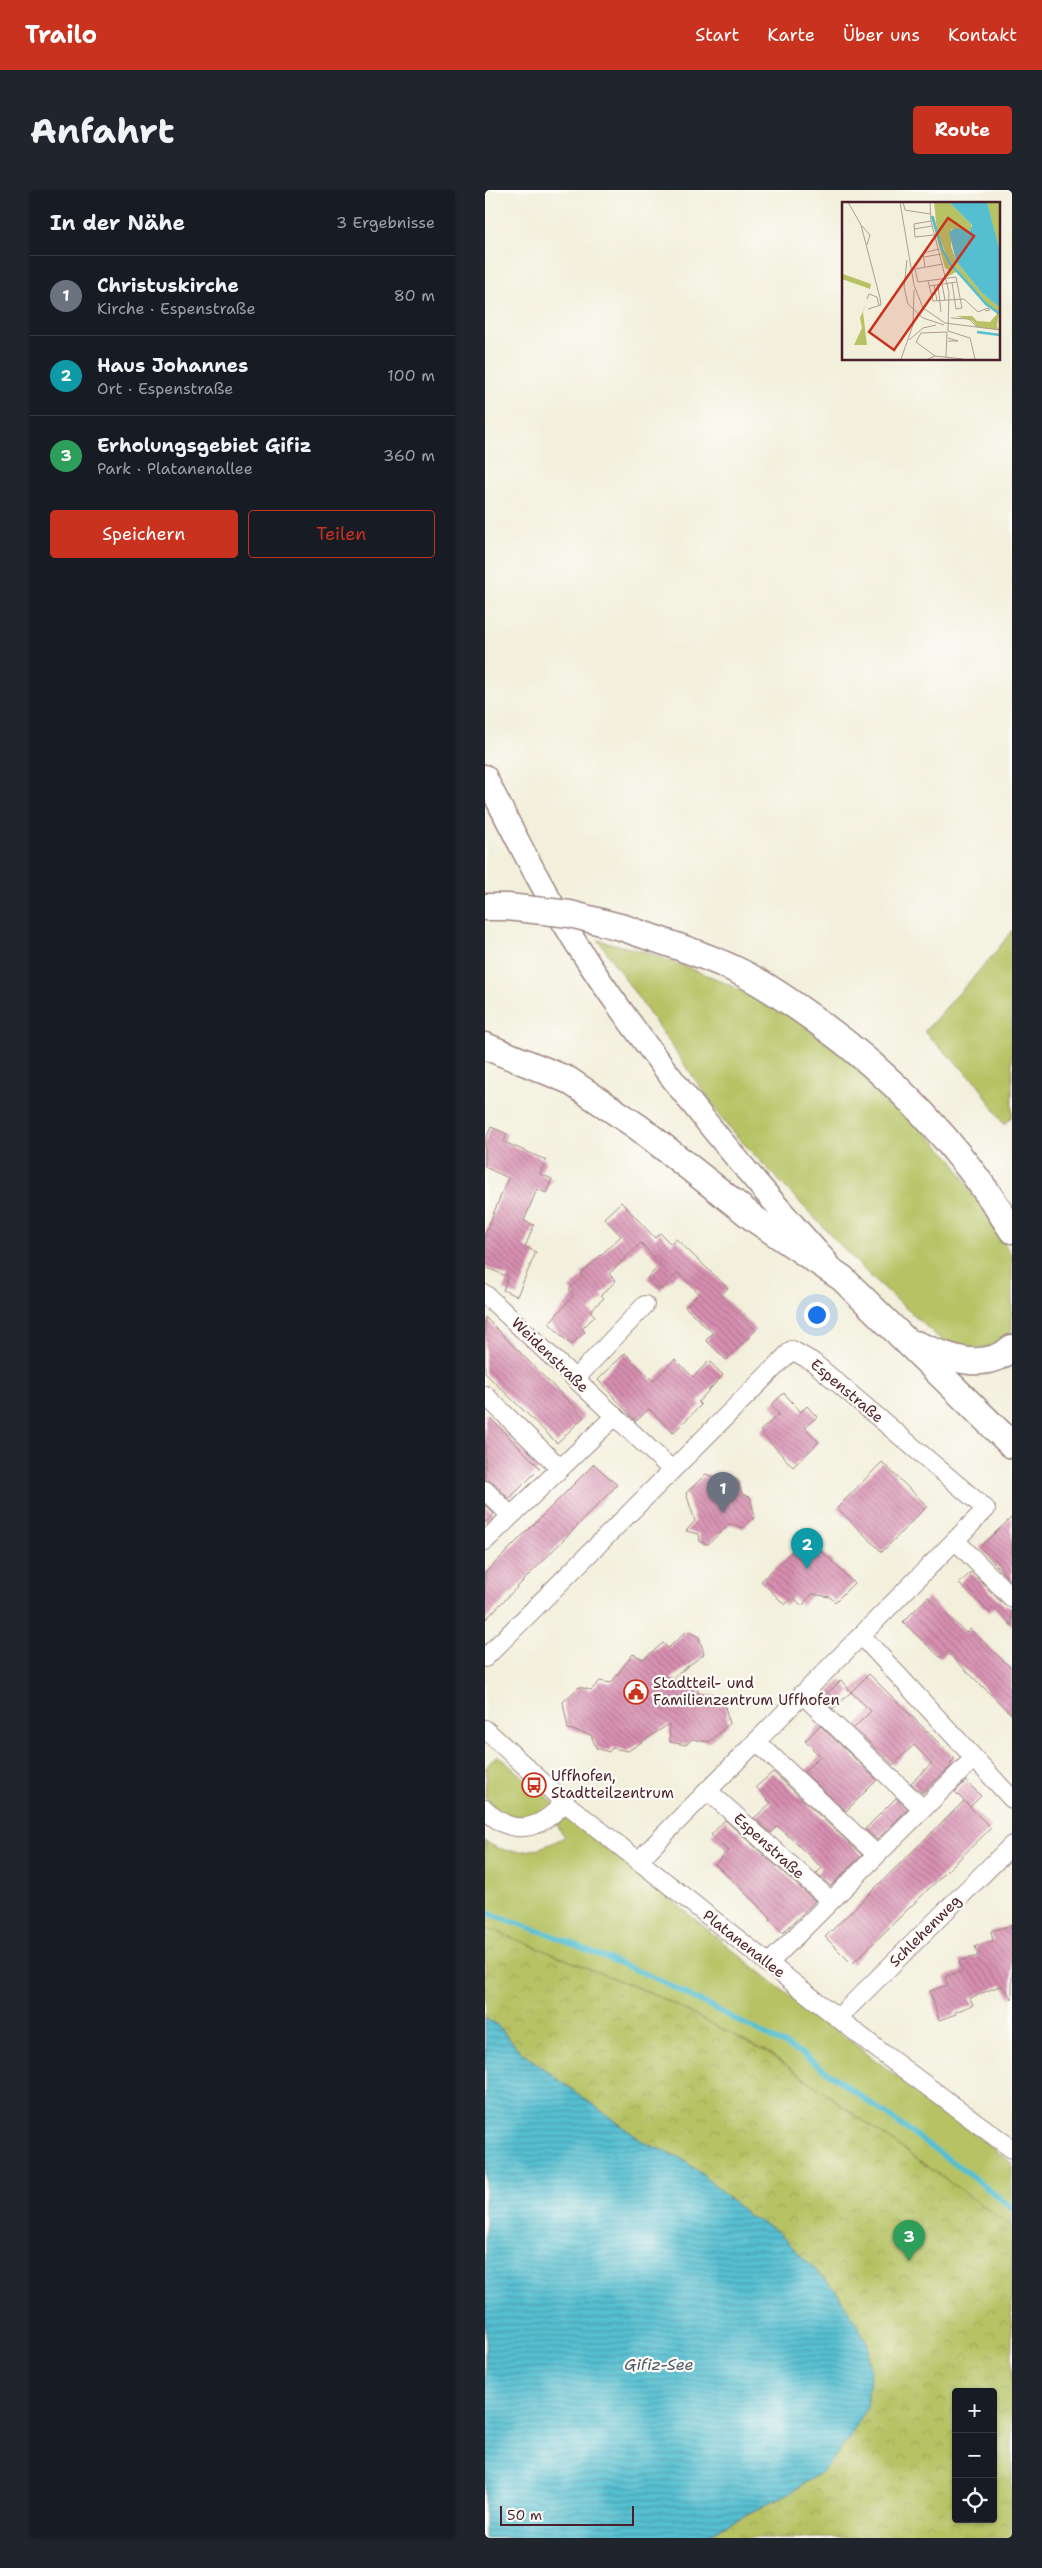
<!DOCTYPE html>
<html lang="de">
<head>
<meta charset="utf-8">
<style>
  body { margin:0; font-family:"Shantell Sans",sans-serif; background:#20242c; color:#f1f3f6 }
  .controls { position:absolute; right:15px; bottom:15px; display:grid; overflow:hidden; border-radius:5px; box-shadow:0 1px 4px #0004 }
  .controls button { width:45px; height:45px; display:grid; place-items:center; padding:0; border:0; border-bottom:1px solid #363941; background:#171b24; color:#f1f3f6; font:25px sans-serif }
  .scale { position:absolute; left:15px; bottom:12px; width:134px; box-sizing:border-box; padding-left:5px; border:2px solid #4a1f2b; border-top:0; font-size:14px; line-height:18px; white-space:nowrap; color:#4a1f2b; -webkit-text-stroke:4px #fdfcf7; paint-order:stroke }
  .you { position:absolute; left:331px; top:1124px; width:18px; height:18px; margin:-12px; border:4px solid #fff; border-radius:50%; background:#1a73e8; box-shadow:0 0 0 8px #1a73e833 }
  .badge { display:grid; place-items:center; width:32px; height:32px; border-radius:50%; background:#c8321e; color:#fff; font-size:16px; font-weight:700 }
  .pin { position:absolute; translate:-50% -41px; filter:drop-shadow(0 1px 2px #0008) }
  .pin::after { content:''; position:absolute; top:26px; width:18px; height:15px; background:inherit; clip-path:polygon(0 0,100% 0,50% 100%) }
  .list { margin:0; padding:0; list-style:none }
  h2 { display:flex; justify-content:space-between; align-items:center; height:65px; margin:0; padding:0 20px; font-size:21px }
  h2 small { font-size:16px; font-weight:400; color:#9ea1a6 }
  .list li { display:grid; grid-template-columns:32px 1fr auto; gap:15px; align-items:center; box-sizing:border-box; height:80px; padding:0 20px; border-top:1px solid #363941 }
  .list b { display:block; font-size:19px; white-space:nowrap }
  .list p { margin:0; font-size:16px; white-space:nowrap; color:#9ea1a6 }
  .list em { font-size:16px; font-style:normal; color:#9ea1a6 }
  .actions { display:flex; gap:10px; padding:15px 20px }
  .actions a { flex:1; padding:11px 0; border:1px solid #c8321e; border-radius:5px; text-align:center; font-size:18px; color:#c8321e }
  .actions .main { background:#c8321e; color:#fff }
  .icon { flex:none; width:28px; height:28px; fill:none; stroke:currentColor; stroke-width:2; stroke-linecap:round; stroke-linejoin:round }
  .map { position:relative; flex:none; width:527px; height:2348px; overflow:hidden; border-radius:5px }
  header { display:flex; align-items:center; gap:30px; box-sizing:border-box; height:70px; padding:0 25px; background:#c8321e; color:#fff }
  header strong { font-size:24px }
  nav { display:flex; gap:28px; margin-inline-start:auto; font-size:18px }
  .intro { display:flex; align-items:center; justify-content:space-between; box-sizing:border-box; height:120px; padding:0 30px }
  h1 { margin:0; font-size:35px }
  .button { padding:12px 22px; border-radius:5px; background:#c8321e; color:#fff; font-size:18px; font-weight:700 }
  main { display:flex; gap:30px; padding:0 30px }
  aside { flex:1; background:#171b24; border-radius:5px; box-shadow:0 1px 4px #0004 }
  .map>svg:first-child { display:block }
  .green { fill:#b6c264; stroke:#807048 }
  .park { fill:url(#park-crowns); stroke:#807048; fill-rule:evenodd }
  .water { fill:url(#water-rules); stroke:#506f7e }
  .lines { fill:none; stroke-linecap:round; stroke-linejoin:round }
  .stream { stroke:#55bfd1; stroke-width:5.5 }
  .building { fill:url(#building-back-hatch) }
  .minor-casing { stroke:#9e8783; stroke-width:20 }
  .major-casing { stroke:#9e8783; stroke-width:25 }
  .highway-casing { stroke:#9e8783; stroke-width:29 }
  .minor { stroke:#fff; stroke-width:18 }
  .major { stroke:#fff; stroke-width:22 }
  .highway { stroke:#fff; stroke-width:26 }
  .highway-bridge-casing { stroke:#9e8783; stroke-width:29; stroke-linecap:butt }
  .highway-bridge { stroke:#fff; stroke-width:26 }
  .labels { text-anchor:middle; stroke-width:4.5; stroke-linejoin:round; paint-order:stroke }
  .street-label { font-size:15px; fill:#4a1f2b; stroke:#fdfcf7 }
  .poi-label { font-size:15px; fill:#4a1f2b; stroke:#fdfcf7; text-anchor:start }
  .water-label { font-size:16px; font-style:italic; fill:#4e5765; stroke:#fdfcf7 }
  .inset-river { fill:none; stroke:#55bfd1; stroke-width:2.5 }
  .inset-road { fill:none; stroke:#af9c95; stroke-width:1 }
  .view { fill:#c8321e; fill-opacity:0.15; stroke:#c8321e; stroke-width:2.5 }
  .inset-edge { fill:none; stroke:#4a1f2b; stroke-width:2.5 }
</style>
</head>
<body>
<header>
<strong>Trailo</strong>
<nav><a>Start</a><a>Karte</a><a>Über uns</a><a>Kontakt</a></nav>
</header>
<div class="intro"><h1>Anfahrt</h1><a class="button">Route</a></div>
<main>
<aside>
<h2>In der Nähe<small>3 Ergebnisse</small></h2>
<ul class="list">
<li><span class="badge" style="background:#6b7280">1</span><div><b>Christuskirche</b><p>Kirche · Espenstraße</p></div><em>80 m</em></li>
<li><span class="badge" style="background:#0f9aa8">2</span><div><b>Haus Johannes</b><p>Ort · Espenstraße</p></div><em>100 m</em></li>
<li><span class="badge" style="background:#2e9e5b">3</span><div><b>Erholungsgebiet Gifiz</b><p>Park · Platanenallee</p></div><em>360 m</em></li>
</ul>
<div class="actions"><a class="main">Speichern</a><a>Teilen</a></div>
</aside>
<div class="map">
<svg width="527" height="2348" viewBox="0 0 527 2348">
  <defs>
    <pattern id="park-crowns" width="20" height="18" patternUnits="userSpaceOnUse" patternTransform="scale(1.25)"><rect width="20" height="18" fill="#b6c264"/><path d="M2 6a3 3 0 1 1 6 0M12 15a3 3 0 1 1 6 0" fill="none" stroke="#9ea657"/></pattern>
    <pattern id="water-rules" width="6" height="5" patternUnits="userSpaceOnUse" patternTransform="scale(1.25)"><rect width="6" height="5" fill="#55bfd1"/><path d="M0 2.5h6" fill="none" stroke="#489baa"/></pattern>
    <pattern id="building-back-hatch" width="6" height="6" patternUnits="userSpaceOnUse" patternTransform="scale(1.25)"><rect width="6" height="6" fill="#d78fb0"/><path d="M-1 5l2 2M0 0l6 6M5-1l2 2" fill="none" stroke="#b0748f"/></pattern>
  </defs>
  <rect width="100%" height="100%" fill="#fdfcf7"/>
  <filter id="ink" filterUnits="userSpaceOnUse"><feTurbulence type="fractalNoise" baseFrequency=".02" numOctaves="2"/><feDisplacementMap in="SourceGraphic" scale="10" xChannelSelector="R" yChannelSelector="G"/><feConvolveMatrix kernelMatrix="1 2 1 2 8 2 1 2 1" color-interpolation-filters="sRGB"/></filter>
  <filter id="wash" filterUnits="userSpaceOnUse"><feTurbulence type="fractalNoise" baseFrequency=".0096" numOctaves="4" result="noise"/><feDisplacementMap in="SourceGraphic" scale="20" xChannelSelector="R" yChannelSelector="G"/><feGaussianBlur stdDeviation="1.12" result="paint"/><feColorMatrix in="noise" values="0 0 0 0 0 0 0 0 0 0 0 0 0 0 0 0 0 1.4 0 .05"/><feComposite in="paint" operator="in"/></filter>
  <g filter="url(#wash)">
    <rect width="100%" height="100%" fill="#f2efdb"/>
    <!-- green -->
    <path class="green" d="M527 740V926L519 935 493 894 439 842 510 763Z
      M113 750 164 763 232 789 315 831 389 891 467 969 527 1066V1149L518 1158H465L384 1085 243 937Z
      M12 1565 71 1615C47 1636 17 1635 0 1607L2 1576Z
      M83 1626 292 1796 527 1973V2037L284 1863 168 1804 0 1737V1651C25 1669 55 1661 79 1647L72 1635Z"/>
    <!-- park -->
    <path class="park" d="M0 1737 168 1804 284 1863 527 2037V2348H215L299 2306 337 2282 363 2250 383 2154 351 2101 292 2041 264 2026 213 1981 194 1967 160 1953 36 1862 10 1833 0 1829ZM471 2202H508V2329H471Z"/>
    <!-- water -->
    <path class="water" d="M0 1829 10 1833 36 1862 160 1953 194 1967 213 1981 264 2026 292 2041 351 2101 368 2127 383 2154 385 2183 382 2218 363 2250 337 2282 299 2306 215 2348H0Z"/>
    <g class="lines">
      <!-- stream -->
      <path class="stream" d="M0 1722 66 1745 172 1789 316 1863 484 1984 527 2018"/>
    </g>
    <g id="blocks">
      <!-- building -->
      <path class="building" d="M6 937 22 944 19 952 61 970 55 984 67 989 61 1003 52 999 39 1031 49 1035 40 1057 51 1062 32 1106 18 1100 23 1087 0 1077V1044L23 988 0 977V951Z
        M136 1012 170 1048 175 1043 186 1054 191 1049 243 1098 236 1105 271 1140 241 1170 221 1150 228 1143 200 1117 214 1103 193 1083 175 1100 162 1088 176 1074 156 1053 124 1084 131 1091 116 1105 119 1108 105 1121 110 1126 97 1139 100 1142 86 1155 64 1133 89 1105 84 1099 98 1086 96 1084 136 1046 119 1028Z
        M0 1127 99 1227 72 1253 0 1183Z
        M140 1163 168 1191 190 1169 208 1187 224 1171 238 1185 213 1212 216 1215 188 1243 164 1219 151 1231 113 1190Z
        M299 1203 316 1222 322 1216 332 1227 320 1237 334 1252 308 1277 275 1241 294 1224 286 1215Z
        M0 1223 55 1278 24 1309 8 1292 0 1290Z
        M397 1272 442 1316 397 1362 352 1318Z
        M109 1274 132 1295 0 1430V1383Z
        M221 1284 233 1289 243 1286 253 1290 257 1304 265 1307 270 1327 258 1338 245 1334 223 1354 215 1352 214 1344 201 1341 210 1331 201 1303Z
        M0 1315 9 1324 0 1333Z
        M527 1327V1393L495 1357Z
        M329 1354 369 1393 350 1412 345 1407 327 1404 317 1416 308 1407 300 1415 276 1391 310 1359 319 1367Z
        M486 1382 519 1415 527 1418V1436L509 1417 504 1422 474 1394Z
        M443 1407 481 1443 485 1439 527 1479V1525L462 1462 456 1468 418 1432Z
        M202 1441 214 1447 219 1464 186 1489 212 1498 214 1504 238 1507 244 1534 224 1552 207 1549 201 1555 185 1552 184 1534 143 1561 127 1558 124 1562 111 1558 106 1545 83 1539 78 1512 94 1497 106 1500 115 1491 126 1493 148 1464 159 1469 178 1453 183 1458Z
        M384 1484 470 1569 465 1574 466 1576 437 1603 426 1593 447 1573 429 1555 408 1575 369 1538 386 1521 366 1502Z
        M356 1490 366 1502 348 1519 337 1509Z
        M335 1535 392 1590 361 1621 319 1582 335 1566 320 1551Z
        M288 1582 377 1665 346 1696 331 1684 337 1678 293 1636 286 1643 269 1628 286 1613 271 1597Z
        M481 1591 496 1606 485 1617 470 1602Z
        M411 1608 423 1619 392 1650 380 1639Z
        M479 1611 506 1638 367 1774 340 1747Z
        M240 1630 330 1711 298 1743 285 1730 286 1728 230 1674 243 1661 226 1645Z
        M527 1735V1809L517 1795 485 1808 488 1815 470 1822 471 1824 454 1830 445 1801 463 1795 460 1787 477 1781 474 1771 493 1766 490 1756 508 1751 506 1741Z"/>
    </g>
  </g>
  <g filter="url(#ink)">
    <use href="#blocks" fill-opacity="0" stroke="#9e8783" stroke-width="1"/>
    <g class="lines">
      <!-- minor casing -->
      <g class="minor-casing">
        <path id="minor" d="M0 1104 187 1280
          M90 1189 160 1115
          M0 1205 75 1278
          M0 1300 26 1326
          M470 1350 527 1408
          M0 1351 130 1226
          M376 1445 527 1609
          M0 1468 307 1160 328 1172 501 1319 153 1671
          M317 1504 438 1619
          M0 1539 79 1612 396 1862 527 1959
          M271 1551 392 1665
          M222 1600 346 1711
          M0 1619C27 1648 56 1640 79 1612
          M283 1774 489 1568
          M354 1827 527 1655"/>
      </g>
      <!-- major casing -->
      <g class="major-casing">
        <path id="major" d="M0 586C32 650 65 715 105 775 175 880 256 977 341 1071"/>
      </g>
      <!-- highway casing -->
      <g class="highway-casing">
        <path id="highway" d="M0 717H22
          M139 738C175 751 214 762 249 779 277 792 304 811 329 829 409 886 475 956 527 1040
          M0 856 83 890 153 937 271 1030 357 1088 527 1255
          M430 1154C463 1166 496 1184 527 1158"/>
      </g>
      <!-- minor -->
      <use href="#minor" class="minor"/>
      <!-- major -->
      <use href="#major" class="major"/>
      <!-- highway -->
      <use href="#highway" class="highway"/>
      <!-- highway-bridge casing -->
      <g class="highway-bridge-casing">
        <path id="highway-bridge" d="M22 717 85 724 139 738"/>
      </g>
      <!-- highway-bridge -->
      <use href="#highway-bridge" class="highway-bridge"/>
    </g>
  </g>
  <!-- icons -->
  <defs>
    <g id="civic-ring" transform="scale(1.25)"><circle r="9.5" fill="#fdfcf7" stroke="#c8321e" stroke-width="1.5"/><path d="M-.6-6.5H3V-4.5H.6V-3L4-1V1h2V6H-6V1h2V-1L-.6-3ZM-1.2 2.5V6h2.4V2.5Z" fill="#c8321e"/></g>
    <g id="bus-ring" transform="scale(1.25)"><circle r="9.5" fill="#fdfcf7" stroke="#c8321e" stroke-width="1.5"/><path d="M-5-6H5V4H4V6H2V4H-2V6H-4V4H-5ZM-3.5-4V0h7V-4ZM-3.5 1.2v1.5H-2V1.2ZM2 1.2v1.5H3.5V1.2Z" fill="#c8321e"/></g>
  </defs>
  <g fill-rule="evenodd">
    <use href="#civic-ring" x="151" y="1502"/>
    <use href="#bus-ring" x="49" y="1595"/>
  </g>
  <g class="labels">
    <!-- street labels -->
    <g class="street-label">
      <text transform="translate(65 1165) rotate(44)" y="5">Weidenstraße</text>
      <text transform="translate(362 1201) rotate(40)" y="5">Espenstraße</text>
      <text transform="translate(284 1656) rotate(42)" y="5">Espenstraße</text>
      <text transform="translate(440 1741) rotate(-45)" y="5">Schlehenweg</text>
      <text transform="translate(259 1754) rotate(38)" y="5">Platanenallee</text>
    </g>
    <!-- poi labels -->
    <g class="poi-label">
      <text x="168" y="1498">Stadtteil- und<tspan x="168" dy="17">Familienzentrum Uffhofen</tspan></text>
      <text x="66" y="1591">Uffhofen,<tspan x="66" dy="17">Stadtteilzentrum</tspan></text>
    </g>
    <!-- water labels -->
    <g class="water-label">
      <text x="174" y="2180">Gifiz-See</text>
    </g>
  </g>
  <!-- overview -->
  <g transform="translate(357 12)">
    <rect width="158" height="158" fill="#f2efdb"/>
    <path d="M89 14H92L101 48 111 64 157 111 155 124 157 128 135 125 131 119 114 114H130L135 119 148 120 155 112 114 70 105 75 108 69 103 66ZM1 72 29 82 28 87 0 77ZM24 102 21 110 25 143H12L20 126 18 116Z" fill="#b6c264"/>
    <path d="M92 0H107L129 22V29L109 27V45L114 59 140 91 157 105V111L129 84 105 55 95 29ZM145 0H157V46L154 37Z" fill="#b6c264"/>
    <path d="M107 0H145L157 46V105L140 91 114 59 107 30 113 26 128 29 130 23Z" fill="#55bfd1"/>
    <path class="inset-river" d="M90 14 100 47 108 61 144 102 158 112M135 130 158 133"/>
    <path class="inset-road" d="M6 0 19 23 38 96 39 103 26 107M58 0 72 83 81 106 103 121 158 128M61 0 63 8 88 12M88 0 89 19 107 90 106 129 128 136 133 157M89 19 72 22 73 35 92 33M20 24 28 33 25 43M72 27 90 24M82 55 99 52M65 58 62 85 66 102 81 116 102 123M101 62 73 67 76 80 114 75 120 106 114 107 110 80M83 65 81 51 97 47M86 79 91 99 122 97 136 110 146 106 148 108 143 109M100 82 103 98M92 83 95 99M96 83 99 110M87 84 115 80M25 97 27 92 35 95 37 104M109 116 127 117 135 125M67 138 81 126 94 123M106 139H116L106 136M93 154 74 140 79 131 105 130 104 155M59 157 71 123 72 88M86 157 93 154 121 157"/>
    <path class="view" d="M106 16 132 34 52 148 27 130Z"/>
    <rect width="158" height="158" class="inset-edge"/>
  </g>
</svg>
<div class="controls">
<button>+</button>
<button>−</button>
<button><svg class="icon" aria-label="locate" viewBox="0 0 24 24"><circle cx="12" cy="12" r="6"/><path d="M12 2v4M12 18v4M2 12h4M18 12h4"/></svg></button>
</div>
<div class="scale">50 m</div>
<div class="you"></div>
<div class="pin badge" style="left:238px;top:1323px;background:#6b7280">1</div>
<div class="pin badge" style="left:322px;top:1379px;background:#0f9aa8">2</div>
<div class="pin badge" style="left:424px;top:2071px;background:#2e9e5b">3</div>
</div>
</main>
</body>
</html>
